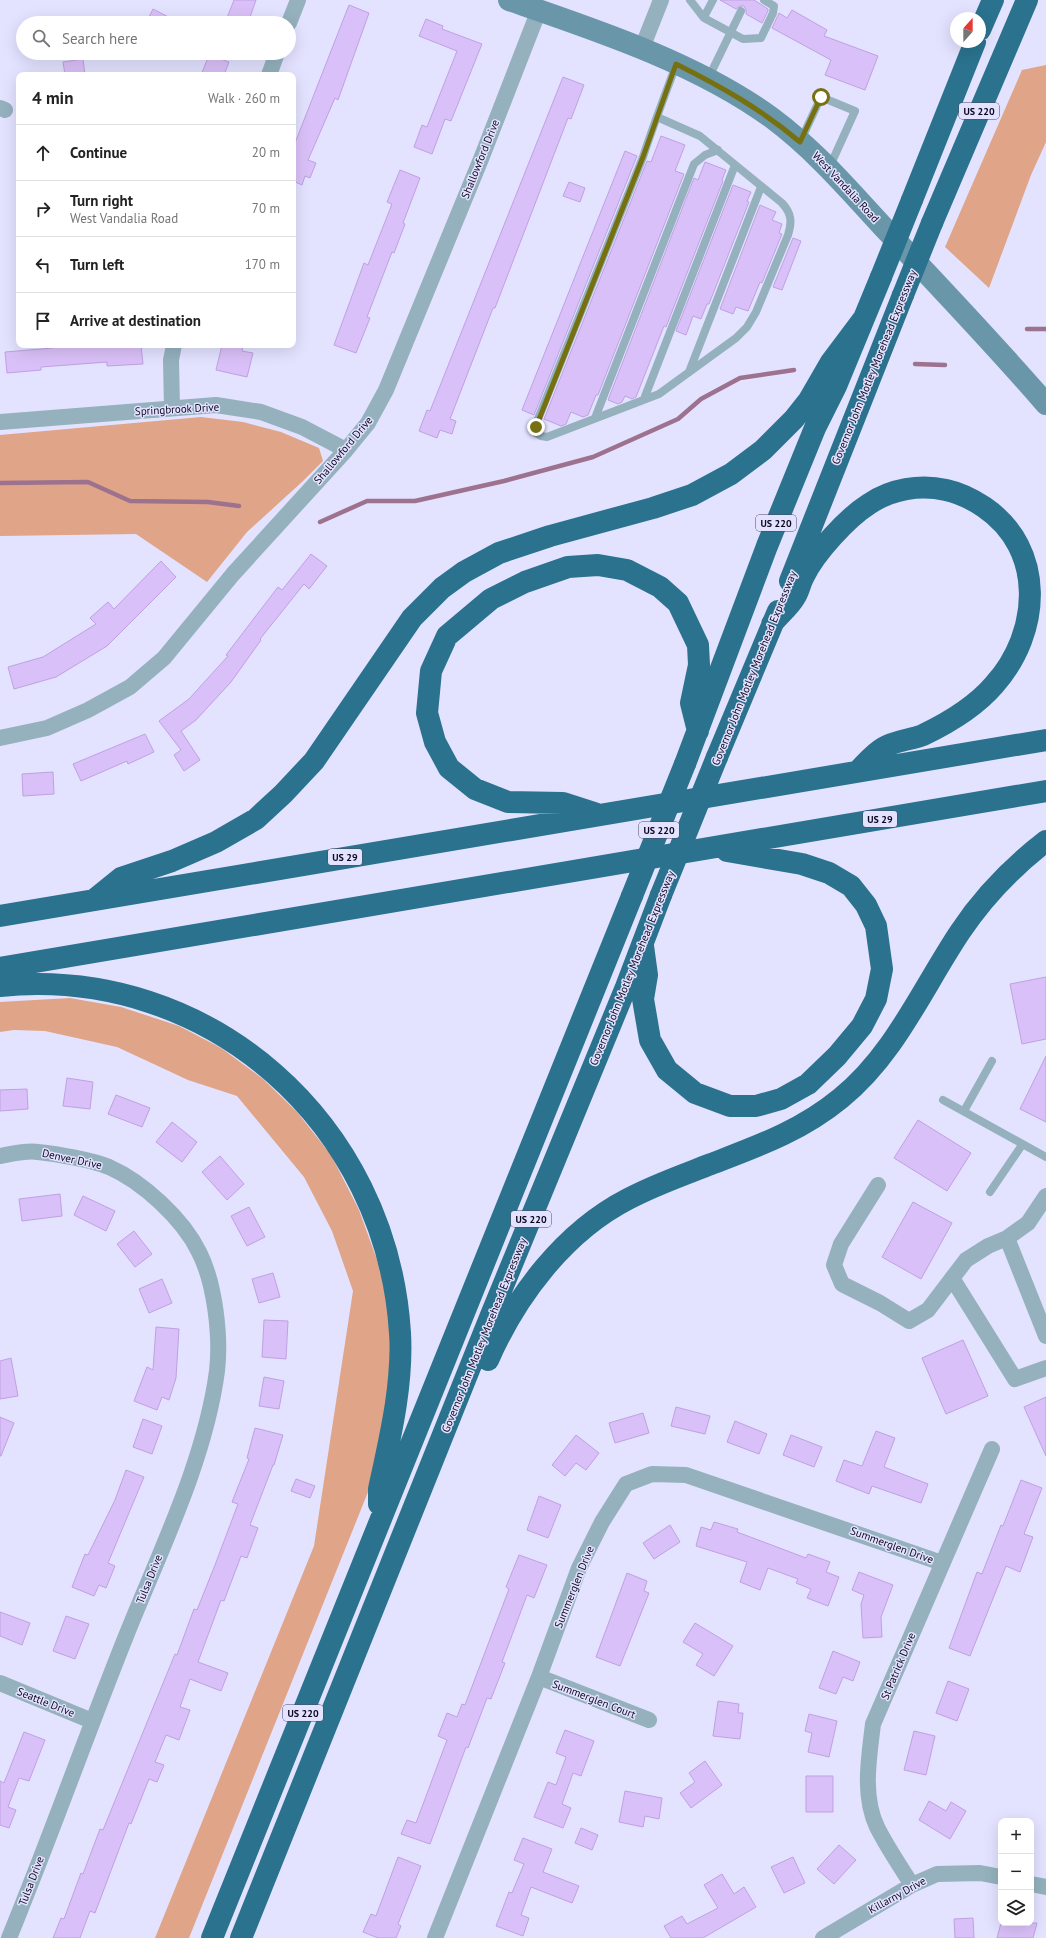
<!DOCTYPE html>
<html lang="en">
<head>
<meta charset="utf-8">
<style>
  body { margin:0; font-family:"PT Sans",sans-serif; background:#f6f6f6; color:#222 }
  .controls { position:absolute; right:12px; bottom:12px; display:grid; overflow:hidden; border-radius:8px; box-shadow:0 4px 16px #0002 }
  .controls button { width:36px; height:36px; display:grid; place-items:center; padding:0; border:0; border-bottom:1px solid #e0e0e0; background:#fff; color:#222; font:20px sans-serif }
  .compass { position:absolute; left:950px; top:12px; width:36px; height:36px; border-radius:50%; background:#fff; box-shadow:0 4px 16px #0002; rotate:21deg }
  .stop { position:absolute; width:12px; height:12px; margin:-9px; border:3px solid #767011; border-radius:50%; background:#fff }
  .stop.end { background:#767011; border-color:#fff; box-shadow:0 1px 4px #0008 }
  .list { margin:0; padding:0; list-style:none }
  h2 { display:flex; justify-content:space-between; align-items:center; height:52px; margin:0; padding:0 16px; font-size:17px }
  h2 small { font-size:13px; font-weight:400; color:#767676 }
  .list li { display:grid; grid-template-columns:26px 1fr auto; gap:12px; align-items:center; box-sizing:border-box; height:56px; padding:0 16px; border-top:1px solid #e0e0e0 }
  .list b { display:block; font-size:15px; white-space:nowrap }
  .list p { margin:0; font-size:13px; white-space:nowrap; color:#767676 }
  .list em { font-size:13px; font-style:normal; color:#767676 }
  .icon { flex:none; width:22px; height:22px; fill:none; stroke:currentColor; stroke-width:2; stroke-linecap:round; stroke-linejoin:round }
  .map { position:relative; flex:none; width:1046px; height:1938px; overflow:hidden }
  .search { position:absolute; background:#fff; box-shadow:0 4px 16px #0002; left:16px; top:16px; width:280px; height:44px; display:flex; align-items:center; gap:10px; box-sizing:border-box; padding:0 14px; border-radius:22px; color:#767676; font-size:15px }
  .panel { position:absolute; background:#fff; box-shadow:0 4px 16px #0002; left:16px; top:72px; width:280px; height:276px; border-radius:8px }
  .map>svg:first-child { display:block }
  .forest { fill:#e0a488 }
  .lines { fill:none; stroke-linecap:round; stroke-linejoin:round }
  .stream { stroke:#9d728f; stroke-width:4.5 }
  .building { fill:#dac0f8; stroke:#bfa1e2 }
  .service { stroke:#94b1bd; stroke-width:8 }
  .minor { stroke:#94b1bd; stroke-width:16 }
  .secondary { stroke:#6a96a9; stroke-width:22 }
  .motorway { stroke:#2a728d; stroke-width:22 }
  .motorway-bridge { stroke:#2a728d; stroke-width:22 }
  .route { stroke:#767011; stroke-width:5 }
  .labels { text-anchor:middle; stroke-width:3; stroke-linejoin:round; paint-order:stroke }
  .shield { fill:#e3e2ff; stroke:#4c4963; stroke-width:1 }
  .shield-label { font-size:10px; font-weight:bold; fill:#0c0820 }
  .street-label { font-size:11px; fill:#0c0820; stroke:#e3e2ff }
</style>
</head>
<body>
<div class="map">
<svg width="1046" height="1938" viewBox="0 0 1046 1938">
  <rect width="100%" height="100%" fill="#e3e2ff"/>
  <!-- forest -->
  <path class="forest" d="M1046 65V142L1031 175 989 288 945 247 1022 70Z
    M201 417 243 422 281 432 319 448 323 461 303 481 247 532 207 582 136 534 0 536V435Z
    M70 998 121 1007 179 1026 221 1048 263 1079 297 1112 331 1155 359 1210 381 1271 389 1316 390 1385 370 1487 189 1938H155L314 1546 353 1291 332 1231 304 1177 237 1096 188 1080 117 1047 45 1031 14 1030 0 1032V1002Z"/>
  <g class="lines">
    <!-- stream -->
    <path class="stream" d="M1027 329H1046
      M915 364 945 365
      M0 483 88 482 130 501 208 502 239 506
      M320 522 367 501H415L504 481 593 457 678 419 701 399 740 378 794 370"/>
  </g>
  <!-- building -->
  <path class="building" d="M234 0H256L248 23H225Z
    M720 0H754L768 9V11L762 23 746 14V10L744 6H740L736 9Z
    M349 5 369 13 338 100 335 98 308 160 316 163 310 178 305 176 302 185 293 181V142L295 143Z
    M153 9 180 23H146Z
    M792 10 827 30 824 36 878 56 865 90 825 75 831 60 772 28 779 13 787 18Z
    M426 19 443 26 442 29 482 44 451 121 445 119 432 154 414 147 422 125 427 127 457 51 419 36Z
    M209 55 229 62 224 75H201Z
    M83 59 85 75H65L63 62Z
    M563 77 584 85 571 119 568 118 495 308H493L450 419 456 421 452 434 440 430 437 438 419 431 427 410 430 411Z
    M661 136 685 145 675 171 684 174 598 395H596L588 415 583 417 571 412 566 424 561 426 544 419 647 161 651 162Z
    M625 151 637 156 534 415 522 410Z
    M705 162 726 170 722 180 723 181 666 327 664 326 636 397 632 399 625 396 622 402 618 404 608 400 694 178 698 180Z
    M400 170 420 178 403 223 405 224 394 253 392 252 367 317 370 318 356 353 334 345 364 263 368 265 392 204 387 202Z
    M569 182 585 188 580 202 563 196Z
    M733 185 751 192 747 201 749 202 709 304H707L701 319 693 316 686 335 676 331Z
    M760 205 776 212 772 220 782 224 779 233 782 234 762 283 760 282 748 311 736 307 733 314 720 309Z
    M793 238 801 241 782 290 773 287Z
    M52 345H141L143 364 107 366V362L41 367V370L7 373 5 352 53 348Z
    M222 345H243L242 351 253 353 247 377 216 370Z
    M311 554 327 566 309 589 304 584 260 639 261 640 231 682 196 720 181 731 200 760 184 771 174 755 181 750 159 721 189 699 228 656 226 655 278 587 282 590Z
    M161 561 176 577 107 646 56 677 14 689 8 667 43 657 96 624 90 618 108 602 114 609Z
    M145 734 154 752 128 764 127 761 81 781 73 764Z
    M53 772 54 794 23 796 22 774Z
    M1046 977V1039L1022 1044 1010 984Z
    M1046 1056V1122L1020 1109Z
    M67 1078 93 1082 90 1109 63 1106Z
    M27 1089 28 1109 0 1111V1090Z
    M116 1095 150 1108 142 1127 108 1114Z
    M918 1120 971 1153 947 1191 894 1158Z
    M172 1122 197 1142 182 1162 156 1142Z
    M220 1156 244 1184 227 1200 202 1172Z
    M60 1194 62 1216 22 1221 19 1199Z
    M83 1196 115 1211 106 1231 74 1215Z
    M913 1202 952 1223 921 1279 882 1257Z
    M249 1207 265 1237 247 1246 231 1216Z
    M134 1231 152 1254 135 1267 117 1244Z
    M273 1273 280 1297 259 1303 252 1279Z
    M162 1279 172 1303 149 1313 139 1289Z
    M264 1320 288 1321 286 1359 262 1357Z
    M156 1327 179 1329 176 1378 169 1400 162 1397 157 1410 134 1401 147 1367 153 1370Z
    M963 1340 988 1396 946 1414 922 1358Z
    M11 1358 18 1396 0 1399V1361Z
    M264 1377 284 1381 279 1409 259 1406Z
    M1046 1397V1456L1024 1407Z
    M676 1407 710 1416 705 1434 671 1426Z
    M643 1413 649 1433 615 1443 609 1423Z
    M0 1417 14 1423 1 1456H0Z
    M143 1419 162 1426 152 1454 133 1447Z
    M735 1421 767 1434 759 1454 727 1442Z
    M255 1428 283 1435 274 1465H273L250 1525 258 1528 247 1558 241 1556 224 1601 221 1600 198 1662 228 1673 221 1691 190 1679 180 1707 190 1710 179 1740 166 1735 155 1762 164 1765 157 1782 149 1779 131 1824 129 1823 95 1913 90 1911 80 1938H53L61 1918 64 1919 81 1873 83 1874 100 1829 103 1830 175 1654 177 1655 194 1609 197 1610 215 1565 238 1504 232 1502 249 1459 247 1458Z
    M876 1431 895 1438 884 1467 928 1484 921 1503 872 1486 869 1494 836 1481 844 1460 862 1466Z
    M576 1435 599 1453 586 1470 576 1463 565 1476 552 1465Z
    M791 1435 822 1447 814 1467 783 1455Z
    M126 1470 144 1477 108 1563 115 1566 106 1588 99 1585 94 1596 72 1587 85 1554 88 1555 115 1500Z
    M296 1479 315 1486 310 1498 291 1491Z
    M1021 1480 1042 1488 1024 1534 1033 1537 1020 1572 1006 1566 970 1656 949 1648 977 1572 982 1574 1001 1525 1003 1526Z
    M539 1496 561 1505 548 1538 527 1530Z
    M714 1522 738 1529 737 1532 806 1558 808 1554 830 1562 826 1572 839 1577 828 1606 807 1598 811 1589 796 1583 798 1579 768 1568 760 1590 740 1582 747 1562 696 1546 701 1527 711 1530Z
    M670 1525 680 1542 654 1559 643 1543Z
    M519 1555 547 1565 534 1598 527 1595 502 1662 505 1663 491 1699 487 1698 468 1748 466 1747 430 1844 401 1834 407 1820 416 1823 447 1740 438 1736 447 1713 457 1717 462 1704 465 1705 509 1589 506 1587Z
    M859 1572 893 1585 881 1617 882 1637 863 1638 861 1604 864 1595 852 1590Z
    M627 1573 647 1581 644 1591 649 1593 620 1666 596 1657Z
    M0 1612 30 1623 22 1645 0 1636Z
    M66 1616 89 1624 75 1659 53 1651Z
    M695 1623 733 1646 714 1676 696 1665 703 1654 683 1642Z
    M833 1651 860 1662 853 1681 843 1677 836 1694 819 1688Z
    M948 1681 969 1689 957 1721 936 1713Z
    M718 1701 739 1704 738 1713H743L740 1739 713 1736Z
    M809 1714 837 1721 829 1757 808 1752 812 1733 805 1731Z
    M565 1730 594 1741 581 1776 573 1773 562 1804 571 1808 563 1828 534 1817 548 1782 556 1785 566 1757 556 1753Z
    M914 1731 935 1736 926 1775 904 1770Z
    M24 1732 45 1740 29 1781 19 1778 8 1807 16 1810 9 1828 0 1825V1781L4 1783Z
    M705 1761 722 1785 691 1808 680 1793 695 1782 689 1773Z
    M806 1776H833V1812H806Z
    M625 1791 662 1798 659 1819 645 1816 643 1827 619 1822Z
    M929 1801 946 1811 951 1802 966 1811 950 1839 919 1820Z
    M581 1828 598 1835 592 1850 575 1843Z
    M523 1838 552 1849 543 1872 579 1886 572 1903 531 1887 521 1915 529 1918 523 1936 496 1926 509 1892 512 1893 524 1864 514 1860Z
    M839 1845 856 1860 834 1884 817 1869Z
    M398 1857 421 1866 398 1924 401 1926 396 1938H378L363 1932 371 1914 376 1916Z
    M793 1857 805 1883 784 1893 771 1867Z
    M722 1874 734 1894 744 1887 756 1907 703 1938H671L664 1926 682 1916 687 1924 718 1908 704 1885Z
    M973 1918 974 1938H955L954 1919Z
    M1001 1923H1037L1033 1938H997Z"/>
  <g class="lines">
    <!-- service -->
    <path class="service" d="M690 0 704 18 743 39 761 38 773 13 774 6 764 0
      M704 17 713 0
      M708 79 741 11
      M657 117 700 136 782 203C792 214 792 222 788 235L756 312 747 327 736 338 659 394 547 437 541 436 536 433 538 419 643 157C653 126 665 95 676 65
      M801 140 821 97 855 111 830 166
      M689 372 761 187
      M644 399 735 165
      M595 418 694 164 705 155 718 150
      M943 1100 1046 1157
      M964 1111 992 1061
      M990 1192 1022 1145"/>
    <!-- minor -->
    <path class="minor" d="M289 23 298 0
      M642 48 661 0
      M269 75 277 53
      M0 108 5 110
      M172 408 171 360 174 345
      M0 422 216 405 261 412 302 427 346 450
      M0 738 47 728 88 710 130 687 164 658 233 574 346 450 368 423 386 390 481 159 539 10
      M0 1156C12 1154 26 1150 38 1152 58 1154 92 1160 109 1167 143 1182 183 1219 199 1252 215 1283 221 1337 217 1371 205 1461 160 1551 126 1636 86 1736 50 1838 9 1938
      M878 1185 841 1244 834 1265 842 1284 880 1303 909 1321 928 1310 966 1260 988 1246 1007 1238 1028 1223 1046 1196
      M1007 1238 1046 1336
      M952 1278 1015 1379 1046 1368
      M539 1677 649 1720
      M0 1683 92 1721
      M1031 1884 1046 1887
      M912 1885C900 1866 887 1847 877 1827 862 1795 869 1758 873 1724L992 1449
      M435 1938 539 1677 579 1568 602 1522 626 1484 652 1474 686 1475 942 1563
      M823 1938 912 1885 937 1874 980 1873 1001 1877"/>
    <!-- secondary -->
    <path class="secondary" d="M509 0C596 30 697 63 772 118 815 150 849 190 885 229 940 287 994 344 1046 404"/>
    <!-- motorway -->
    <path class="motorway" d="M980 30 993 0
      M912 200 975 42
      M932 223 1027 0
      M790 581 903 295
      M772 624C779 615 789 607 795 597 799 591 800 583 804 576 815 553 847 518 869 504 891 489 920 484 946 490 960 493 972 499 984 507 1046 549 1041 633 994 685 976 706 948 723 923 735 910 740 894 741 883 748 874 753 866 763 859 770
      M717 757 778 611
      M685 764 767 546 815 428 836 386 881 277
      M594 813 563 803 508 802 475 789 449 768 435 742 427 713 431 671 447 636 491 599 525 582 568 567 598 565 627 570 660 587 678 603 698 645 699 665 691 703 698 731
      M95 899 121 878 172 861 216 842 256 819 283 794 314 761 412 618 442 588 464 572 499 553 550 536 653 508 692 495 731 474 763 450 794 419 809 400 831 362 864 318
      M0 916 1046 740
      M643 946 647 975 643 999 650 1040 667 1070 695 1093 730 1106H756L781 1099 808 1084 837 1056 862 1026 876 999 882 969 876 926 866 905 851 886 829 873 802 864 727 851
      M0 968 1046 791
      M0 986C210 965 387 1124 400 1333 403 1385 390 1438 379 1489V1504
      M488 1360C516 1296 564 1232 628 1199 654 1185 683 1175 711 1164 758 1146 801 1131 841 1098 895 1054 922 989 960 932 984 896 1011 868 1046 841
      M212 1938 632 896
      M241 1938 491 1315 626 987 661 895"/>
    <!-- motorway-bridge -->
    <path class="motorway-bridge" d="M881 277 912 200
      M903 295 932 223
      M661 895 717 757
      M632 896 685 764"/>
  </g>
  <g class="lines">
    <!-- route -->
    <path class="route" d="M536 427 643 157 676 64C722 87 761 109 800 142L821 97"/>
  </g>
  <g class="labels">
    <!-- shield labels -->
    <g class="shield">
      <rect x="959" y="103" width="40" height="16" rx="3"/>
      <rect x="756" y="515" width="40" height="16" rx="3"/>
      <rect x="863" y="811" width="34" height="16" rx="3"/>
      <rect x="639" y="822" width="40" height="16" rx="3"/>
      <rect x="328" y="849" width="34" height="16" rx="3"/>
      <rect x="511" y="1211" width="40" height="16" rx="3"/>
      <rect x="283" y="1705" width="40" height="16" rx="3"/>
    </g>
    <g class="shield-label">
      <text x="979" y="115">US 220</text>
      <text x="776" y="527">US 220</text>
      <text x="880" y="823">US 29</text>
      <text x="659" y="834">US 220</text>
      <text x="345" y="861">US 29</text>
      <text x="531" y="1223">US 220</text>
      <text x="303" y="1717">US 220</text>
    </g>
    <!-- street labels -->
    <g class="street-label">
      <text transform="translate(480 159) rotate(-68)" y="4">Shallowford Drive</text>
      <text transform="translate(846 187) rotate(47)" y="4">West Vandalia Road</text>
      <text transform="translate(874 367) rotate(-68)" y="4">Governor John Motley Morehead Expressway</text>
      <text transform="translate(177 409) rotate(-3)" y="4">Springbrook Drive</text>
      <text transform="translate(343 450) rotate(-50)" y="4">Shallowford Drive</text>
      <text transform="translate(754 668) rotate(-68)" y="4">Governor John Motley Morehead Expressway</text>
      <text transform="translate(632 968) rotate(-68)" y="4">Governor John Motley Morehead Expressway</text>
      <text transform="translate(72 1159) rotate(12)" y="4">Denver Drive</text>
      <text transform="translate(484 1335) rotate(-68)" y="4">Governor John Motley Morehead Expressway</text>
      <text transform="translate(892 1545) rotate(20)" y="4">Summerglen Drive</text>
      <text transform="translate(149 1579) rotate(-68)" y="4">Tulsa Drive</text>
      <text transform="translate(574 1587) rotate(-68)" y="4">Summerglen Drive</text>
      <text transform="translate(898 1666) rotate(-67)" y="4">St Patrick Drive</text>
      <text transform="translate(594 1699) rotate(21)" y="4">Summerglen Court</text>
      <text transform="translate(46 1702) rotate(22)" y="4">Seattle Drive</text>
      <text transform="translate(31 1881) rotate(-69)" y="4">Tulsa Drive</text>
      <text transform="translate(897 1895) rotate(-29)" y="4">Killarny Drive</text>
    </g>
  </g>
</svg>
<div class="controls">
<button>+</button>
<button>−</button>
<button><svg class="icon" aria-label="layers" viewBox="0 0 24 24"><path d="M12 4l9 5-9 5-9-5zM3 14l9 5 9-5"/></svg></button>
</div>
<svg class="compass" viewBox="-18 -18 36 36"><path d="M0-13l5 13h-10z" fill="#e53935"/><path d="M0 13l5-13h-10z" fill="#767676"/></svg>
<div class="stop" style="left:821px;top:97px"></div>
<div class="stop end" style="left:536px;top:427px"></div>
<div class="search"><svg class="icon" aria-label="search" viewBox="0 0 24 24"><circle cx="10" cy="10" r="6"/><path d="M15 15l6 6"/></svg>Search here</div>
<section class="panel">
<h2>4 min<small>Walk · 260 m</small></h2>
<ul class="list">
<li><svg class="icon" aria-label="ahead" viewBox="0 0 24 24"><path d="M12 20V5M6 11l6-6 6 6"/></svg><div><b>Continue</b></div><em>20 m</em></li>
<li><svg class="icon" aria-label="right" viewBox="0 0 24 24"><path d="M7 20v-9h11M14 6l5 5-5 5"/></svg><div><b>Turn right</b><p>West Vandalia Road</p></div><em>70 m</em></li>
<li><svg class="icon" aria-label="left" viewBox="0 0 24 24"><path d="M17 20v-9H6M10 6l-5 5 5 5"/></svg><div><b>Turn left</b></div><em>170 m</em></li>
<li><svg class="icon" aria-label="arrive" viewBox="0 0 24 24"><path d="M6 21V4h12l-3 4 3 4H6"/></svg><div><b>Arrive at destination</b></div></li>
</ul>
</section>
</div>
</body>
</html>
